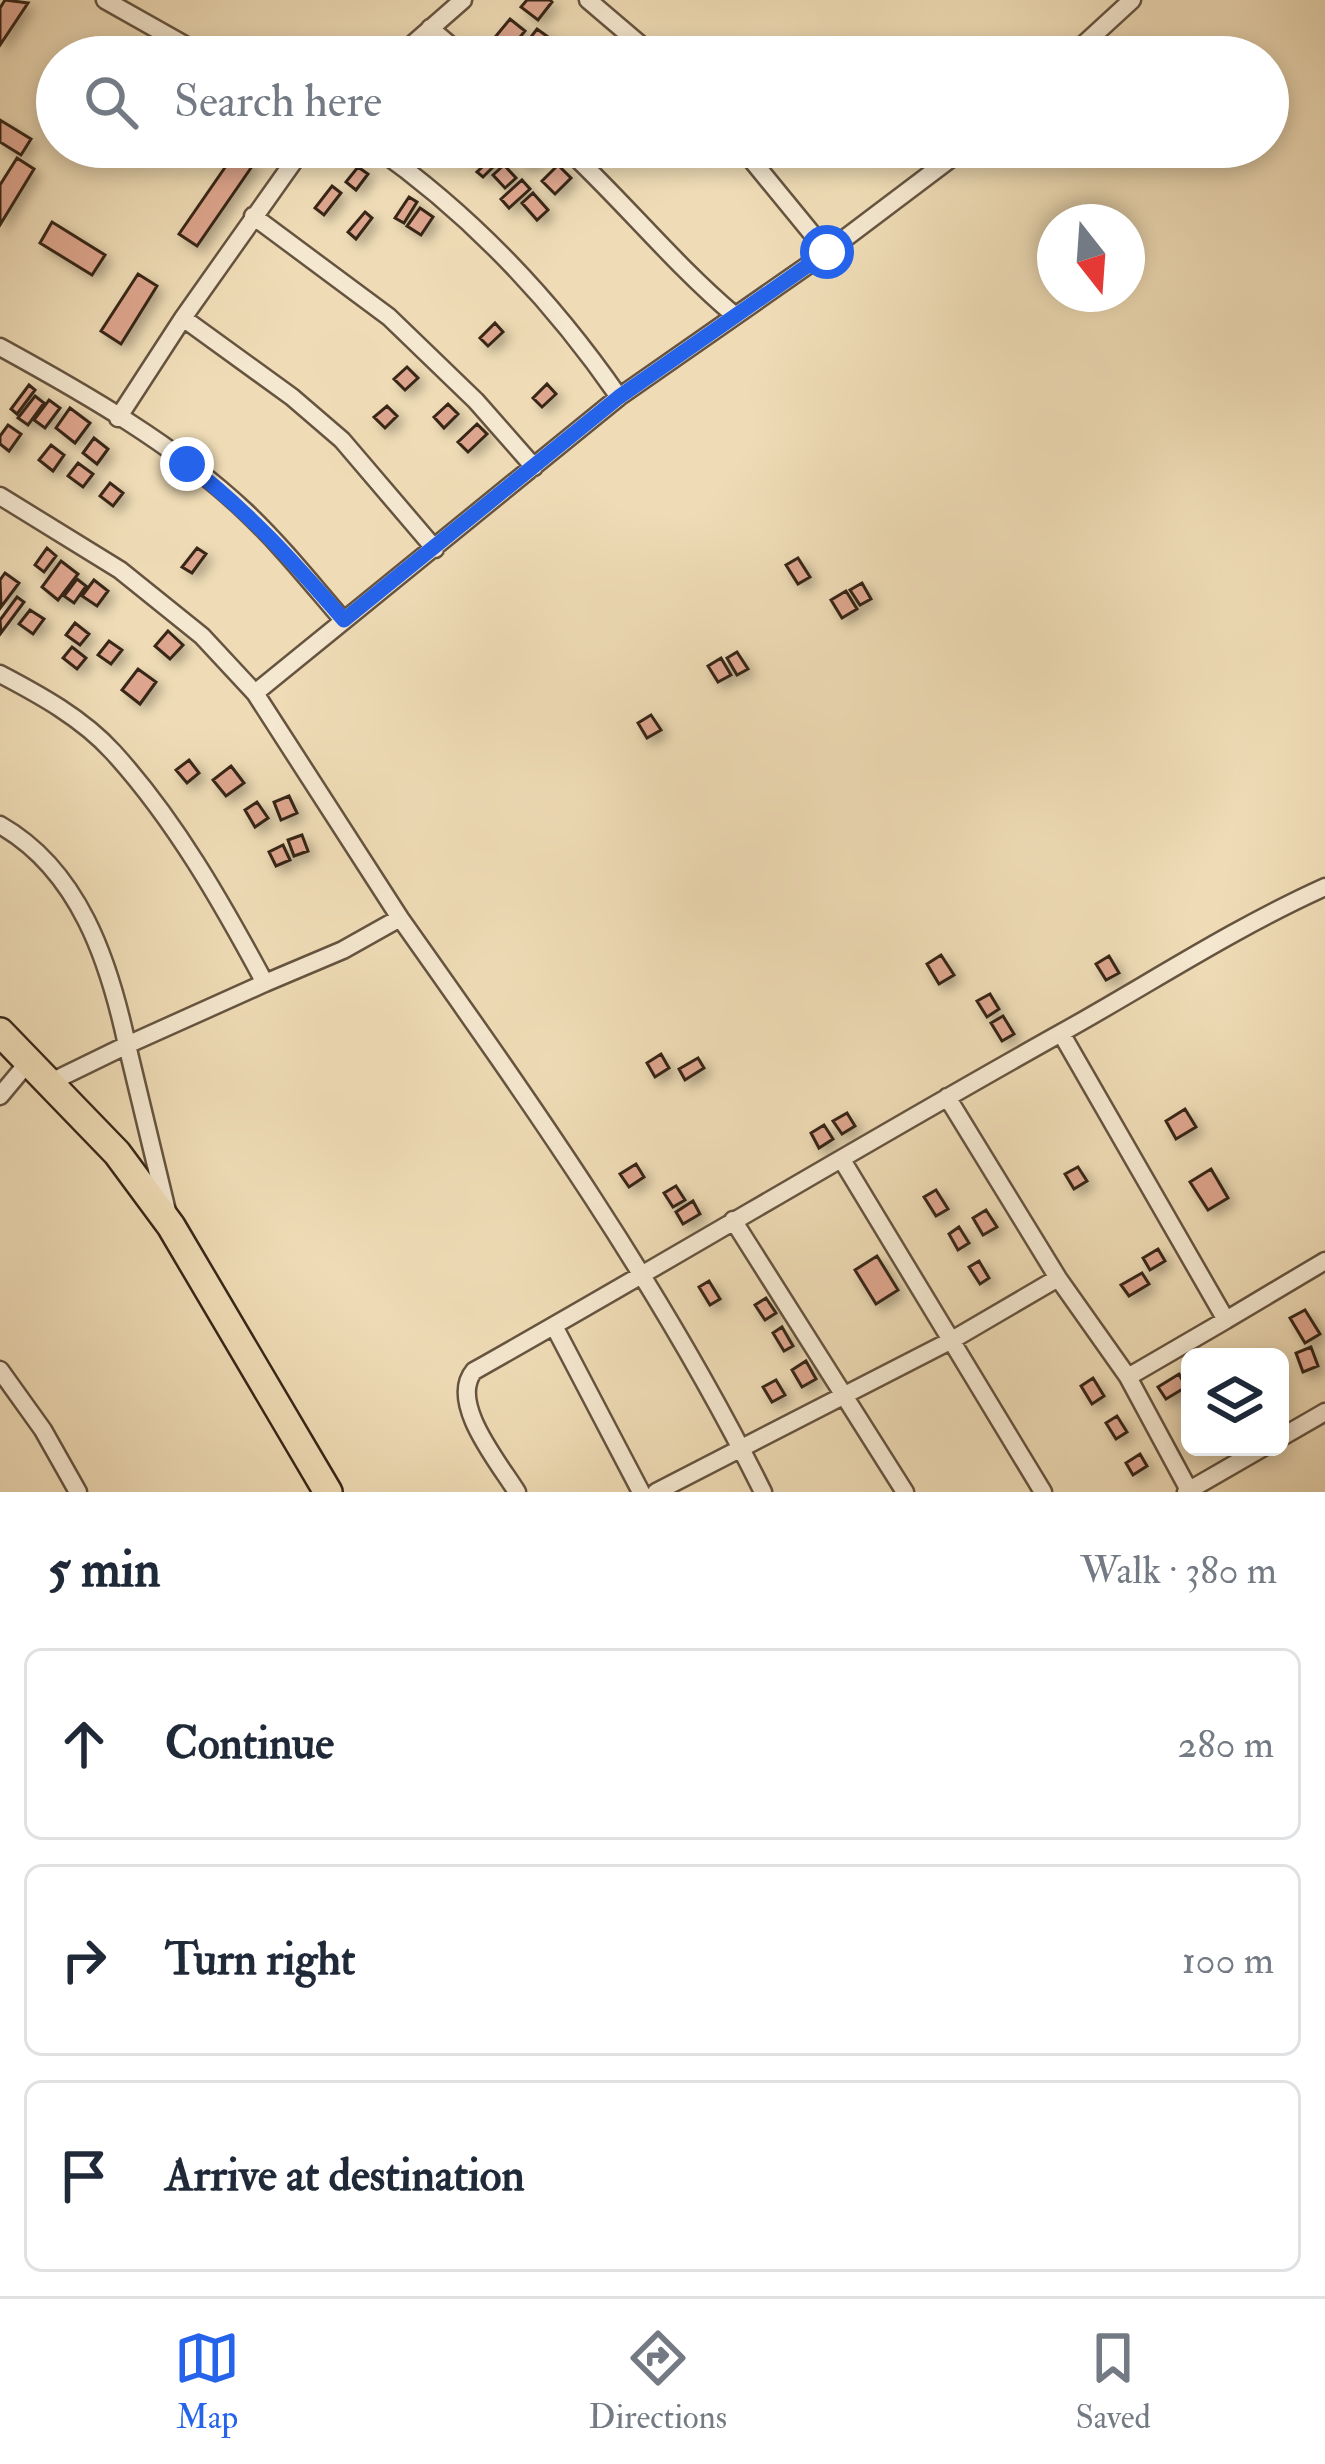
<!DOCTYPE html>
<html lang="en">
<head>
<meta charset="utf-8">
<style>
  body { margin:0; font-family:"IM FELL Double Pica",serif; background:#f2f2f3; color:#1f2937 }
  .controls { position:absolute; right:36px; bottom:36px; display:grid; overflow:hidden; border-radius:18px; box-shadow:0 6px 18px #0003 }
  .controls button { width:108px; height:108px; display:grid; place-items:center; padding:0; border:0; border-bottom:3px solid #e0e1e3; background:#fff; color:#1f2937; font:60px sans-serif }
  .compass { position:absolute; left:1037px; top:204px; width:108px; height:108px; border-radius:50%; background:#fff; box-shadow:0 6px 18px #0003; rotate:163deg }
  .stop { position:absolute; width:36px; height:36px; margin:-27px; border:9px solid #2563eb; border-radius:50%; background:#fff }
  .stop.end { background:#2563eb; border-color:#fff; box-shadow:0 3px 12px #0008 }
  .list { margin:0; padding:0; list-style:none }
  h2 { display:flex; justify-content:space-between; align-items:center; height:156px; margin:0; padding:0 48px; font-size:51px }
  h2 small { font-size:39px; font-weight:400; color:#747a83 }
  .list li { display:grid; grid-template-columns:78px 1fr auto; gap:36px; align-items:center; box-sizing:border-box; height:192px; margin:0 24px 24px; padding:0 24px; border:3px solid #e0e1e3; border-radius:18px }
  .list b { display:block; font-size:45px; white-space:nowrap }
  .list em { font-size:39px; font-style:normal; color:#747a83 }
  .icon { flex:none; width:66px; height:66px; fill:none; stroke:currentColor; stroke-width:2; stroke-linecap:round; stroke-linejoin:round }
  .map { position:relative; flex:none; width:1325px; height:1492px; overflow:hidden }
  .search { position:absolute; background:#fff; box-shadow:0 6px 18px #0003; left:36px; right:36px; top:36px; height:132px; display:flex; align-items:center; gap:30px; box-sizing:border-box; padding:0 42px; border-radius:66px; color:#747a83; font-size:45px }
  .sheet { height:804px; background:#fff }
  nav { display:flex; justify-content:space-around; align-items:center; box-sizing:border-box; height:168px; border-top:3px solid #e0e1e3; background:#fff; font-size:33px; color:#747a83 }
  nav a { display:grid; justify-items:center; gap:6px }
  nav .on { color:#2563eb }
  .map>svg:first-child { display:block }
  .building { fill:#dda58d; stroke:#382718; stroke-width:3; filter:url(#shadow) }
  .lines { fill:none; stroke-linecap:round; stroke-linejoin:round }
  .minor-casing { stroke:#665440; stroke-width:21 }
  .trunk-casing { stroke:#382718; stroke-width:32 }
  .minor { stroke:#f5e8d0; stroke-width:16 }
  .trunk { stroke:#efdcb6; stroke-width:27 }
  .route { stroke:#2563eb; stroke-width:15 }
</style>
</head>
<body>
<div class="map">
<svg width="1325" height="1492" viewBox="0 0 1325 1492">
  <defs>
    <filter id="shadow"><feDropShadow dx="6" dy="6" stdDeviation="6" flood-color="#0004"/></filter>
  </defs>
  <rect width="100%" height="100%" fill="#efdcb6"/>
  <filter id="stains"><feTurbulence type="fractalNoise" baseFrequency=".00167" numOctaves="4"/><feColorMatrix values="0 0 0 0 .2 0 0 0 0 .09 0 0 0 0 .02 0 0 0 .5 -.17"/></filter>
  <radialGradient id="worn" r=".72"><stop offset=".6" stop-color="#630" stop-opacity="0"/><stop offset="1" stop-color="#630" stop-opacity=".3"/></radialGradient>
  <!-- building -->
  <path class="building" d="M5 0 28 3 0 45V8Z
    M527 0H550L552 2 538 20 521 7Z
    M510 19 525 31 511 48 496 36Z
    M537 29 551 39 538 56 524 46Z
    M0 120 31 139 21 155 0 142Z
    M475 147 493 149 484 164 470 156Z
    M522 147H536L542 154 527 166 515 153Z
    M499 151 504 156 483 177 477 172Z
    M235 153 253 165 197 246 179 234Z
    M17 158 34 169 0 225V185Z
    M504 165 516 178 505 188 493 175Z
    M558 165 571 178 555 194 542 181Z
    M358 167 368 174 356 190 346 182Z
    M522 180 530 189 509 208 501 199Z
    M332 186 341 193 324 215 315 208Z
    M533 193 548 210 537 220 522 203Z
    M409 197 417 202 404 223 395 218Z
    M420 208 433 217 421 235 407 226Z
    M365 212 372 218 356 239 348 232Z
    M52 222 105 255 92 275 40 243Z
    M138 274 157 286 121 344 101 331Z
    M495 323 503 332 488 346 480 338Z
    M407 367 418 378 405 390 394 379Z
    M547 384 556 394 542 407 533 398Z
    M29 385 35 390 17 414 11 409Z
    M35 396 44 403 28 425 18 418Z
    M49 400 60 408 45 428 34 420Z
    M448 404 458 414 444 428 434 417Z
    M387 406 397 416 385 428 374 417Z
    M70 408 90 423 75 443 56 428Z
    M477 424 487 434 468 452 458 442Z
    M8 425 21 434 9 451 0 444V436Z
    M94 438 108 449 97 464 83 453Z
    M51 445 64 455 53 471 39 460Z
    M78 463 93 474 83 487 68 476Z
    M110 483 123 493 113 506 100 496Z
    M47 548 56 556 44 572 35 565Z
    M197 548 206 554 192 573 182 567Z
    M798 558 810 577 798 584 786 565Z
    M61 561 78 574 58 600 42 587Z
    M5 573 19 583 1 607 0 580Z
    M77 579 86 586 74 603 64 596Z
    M94 580 108 591 97 606 82 596Z
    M862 583 871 599 860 605 850 590Z
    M846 591 857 609 842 618 831 600Z
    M17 597 24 602 1 633 0 620Z
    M30 610 44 619 33 634 19 624Z
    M75 623 89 634 80 645 66 635Z
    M168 631 183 645 170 659 155 646Z
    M109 641 122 650 111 664 98 655Z
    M72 647 86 658 77 669 63 658Z
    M737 652 748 669 737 675 727 658Z
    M721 658 731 675 718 682 708 666Z
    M138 669 156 682 140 704 122 690Z
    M651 715 661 730 647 738 638 723Z
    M189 760 199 773 187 783 176 770Z
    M231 766 244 783 226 796 213 780Z
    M289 796 297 813 281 820 274 802Z
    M257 802 268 818 255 827 245 810Z
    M302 835 308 851 294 856 288 840Z
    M283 845 290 860 276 866 269 852Z
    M941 955 954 975 939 984 927 964Z
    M1109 956 1119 973 1106 980 1096 964Z
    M990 994 999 1009 987 1017 977 1001Z
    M1003 1016 1014 1034 1002 1041 991 1023Z
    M661 1054 669 1068 655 1077 647 1063Z
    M698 1058 704 1068 685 1080 679 1069Z
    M1185 1109 1196 1127 1176 1139 1166 1121Z
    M847 1113 855 1126 842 1134 833 1121Z
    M824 1125 833 1139 819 1148 811 1133Z
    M636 1164 644 1177 629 1187 620 1174Z
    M1078 1167 1087 1181 1074 1189 1065 1174Z
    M1211 1169 1228 1198 1208 1210 1190 1182Z
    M676 1186 685 1200 673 1207 664 1193Z
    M936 1190 948 1209 936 1216 924 1197Z
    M693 1201 700 1214 683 1224 676 1212Z
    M986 1210 997 1227 983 1235 973 1218Z
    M959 1227 969 1243 958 1250 949 1234Z
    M1158 1249 1165 1261 1150 1270 1143 1258Z
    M877 1256 898 1290 876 1304 855 1270Z
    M979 1261 989 1278 980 1284 969 1267Z
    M1142 1273 1149 1284 1129 1296 1121 1285Z
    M709 1281 720 1299 710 1305 699 1287Z
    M766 1298 776 1313 765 1320 755 1305Z
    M1305 1310 1320 1334 1305 1343 1290 1318Z
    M782 1327 793 1346 784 1351 773 1333Z
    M1311 1347 1318 1366 1303 1372 1296 1353Z
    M806 1361 816 1379 802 1387 792 1370Z
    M1179 1374 1186 1387 1166 1399 1158 1387Z
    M1093 1378 1104 1396 1092 1404 1081 1386Z
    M776 1380 785 1395 772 1402 763 1387Z
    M1117 1416 1127 1432 1116 1439 1106 1423Z
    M1140 1454 1147 1466 1133 1475 1126 1463Z"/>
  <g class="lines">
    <!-- minor casing -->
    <g class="minor-casing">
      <path id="minor" d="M105 0 206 57
        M588 0 655 57
        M430 28 464 57
        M398 57 463 0
        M1070 57 1132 0
        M375 147C473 216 551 299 619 397
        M565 147C623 201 673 263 733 314
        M741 147 827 252
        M253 216 389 317 476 401 534 467
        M183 318 292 397 342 440 435 549
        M0 347C84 393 175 445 245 511 281 545 311 583 343 620
        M118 418 183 318 304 147
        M0 496 120 570 202 636 255 693 400 918 343 950 265 983
        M0 674C40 695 82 718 113 752 175 820 222 903 265 983L127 1045 167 1211
        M255 693 619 397 827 252 966 147
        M0 825C79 870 109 961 127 1045L51 1082
        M400 918C531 1103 662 1288 763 1492
        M1061 1033 1226 1320 1128 1377
        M0 1096 30 1060
        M947 1097 1058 1278 1128 1377 1190 1492
        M842 1160 1043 1492
        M733 1220 905 1492
        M1226 1320 1325 1261
        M554 1326 641 1492
        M0 1370 43 1430 78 1492
        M1280 1438 1325 1412
        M517 1492C499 1463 448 1402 474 1371 671 1260 864 1143 1061 1033 1149 984 1232 929 1325 887
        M656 1492 952 1340 1058 1278
        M1186 1492 1264 1447"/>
    </g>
    <!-- trunk casing -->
    <g class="trunk-casing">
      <path id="trunk" d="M0 1032 117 1153 171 1226 328 1492"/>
    </g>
    <!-- minor -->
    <use href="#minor" class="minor"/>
    <!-- trunk -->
    <use href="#trunk" class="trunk"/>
  </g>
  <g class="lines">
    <!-- route -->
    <path class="route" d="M187 464C250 513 292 560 344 620L619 397 827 252"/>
  </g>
  <rect width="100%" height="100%" filter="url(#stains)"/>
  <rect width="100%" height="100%" fill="url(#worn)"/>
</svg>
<div class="controls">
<button><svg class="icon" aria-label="layers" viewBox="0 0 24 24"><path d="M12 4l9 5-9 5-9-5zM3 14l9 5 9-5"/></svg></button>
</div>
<svg class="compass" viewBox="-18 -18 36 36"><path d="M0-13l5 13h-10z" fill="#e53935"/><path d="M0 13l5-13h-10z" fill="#747a83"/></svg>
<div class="stop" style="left:827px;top:252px"></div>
<div class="stop end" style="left:187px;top:464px"></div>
<div class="search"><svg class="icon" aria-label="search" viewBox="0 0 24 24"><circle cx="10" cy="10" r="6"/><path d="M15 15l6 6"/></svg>Search here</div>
</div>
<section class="sheet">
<h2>5 min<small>Walk · 380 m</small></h2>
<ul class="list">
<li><svg class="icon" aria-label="ahead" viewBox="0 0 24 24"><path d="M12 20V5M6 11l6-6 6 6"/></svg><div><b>Continue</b></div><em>280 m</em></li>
<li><svg class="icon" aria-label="right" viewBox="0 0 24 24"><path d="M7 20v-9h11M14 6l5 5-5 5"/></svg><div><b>Turn right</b></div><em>100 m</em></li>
<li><svg class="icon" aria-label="arrive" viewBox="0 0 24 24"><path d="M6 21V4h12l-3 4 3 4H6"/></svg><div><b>Arrive at destination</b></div></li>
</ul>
</section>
<nav>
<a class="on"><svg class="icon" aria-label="map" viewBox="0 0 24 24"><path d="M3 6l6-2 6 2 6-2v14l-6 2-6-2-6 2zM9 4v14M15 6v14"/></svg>Map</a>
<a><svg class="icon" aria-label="directions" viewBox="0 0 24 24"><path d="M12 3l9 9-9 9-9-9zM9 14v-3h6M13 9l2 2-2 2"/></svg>Directions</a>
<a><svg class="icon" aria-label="saved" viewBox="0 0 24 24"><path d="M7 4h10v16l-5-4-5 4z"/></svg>Saved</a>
</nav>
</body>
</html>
